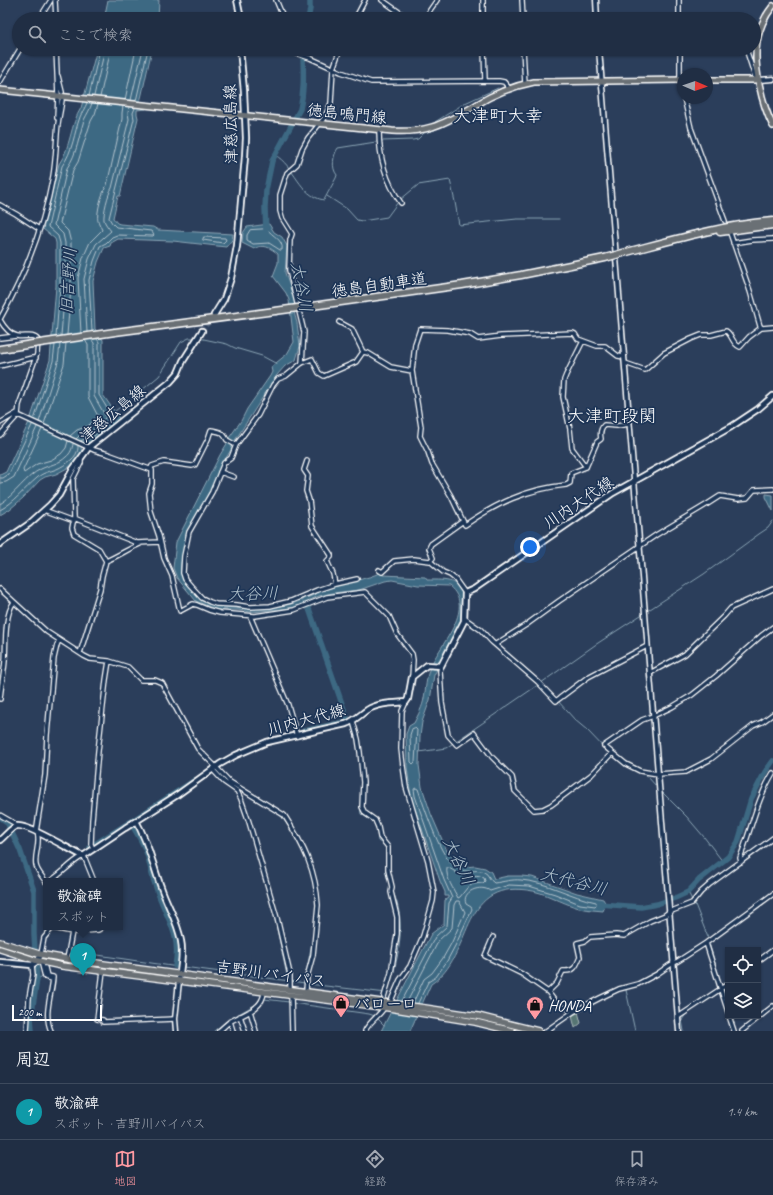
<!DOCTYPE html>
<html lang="ja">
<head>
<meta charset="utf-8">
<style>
  body { margin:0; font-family:Caveat,"Klee One",sans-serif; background:#2d3a4f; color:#f1f3f6 }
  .controls { position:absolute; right:12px; bottom:12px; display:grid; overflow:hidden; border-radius:0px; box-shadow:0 1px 3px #0004 }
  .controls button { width:36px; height:36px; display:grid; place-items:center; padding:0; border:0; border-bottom:1px solid #3d4a5d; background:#202e44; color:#f1f3f6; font:20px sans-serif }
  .compass { position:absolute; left:677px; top:68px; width:36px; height:36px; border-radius:50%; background:#202e44; box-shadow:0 1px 3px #0004; rotate:92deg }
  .scale { position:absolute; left:12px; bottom:10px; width:90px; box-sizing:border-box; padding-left:4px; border:2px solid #fff; border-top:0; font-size:11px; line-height:14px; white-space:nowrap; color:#fff; -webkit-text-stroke:3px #1d3557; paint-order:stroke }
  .you { position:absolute; left:530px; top:547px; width:14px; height:14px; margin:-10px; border:3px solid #fff; border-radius:50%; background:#1a73e8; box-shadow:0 0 0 6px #1a73e833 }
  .badge { display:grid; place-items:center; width:26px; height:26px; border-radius:50%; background:#ff9aa2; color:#fff; font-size:13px; font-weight:700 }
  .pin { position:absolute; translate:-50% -33px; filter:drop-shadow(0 1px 2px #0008) }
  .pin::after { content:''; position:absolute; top:21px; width:14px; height:12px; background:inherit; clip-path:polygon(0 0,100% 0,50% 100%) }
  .popup { position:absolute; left:43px; top:878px; width:80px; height:52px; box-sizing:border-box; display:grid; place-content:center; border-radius:0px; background:#202e44; filter:drop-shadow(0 1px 3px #0005); font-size:13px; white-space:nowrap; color:#a2a8b2 }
  .popup b { font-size:15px; color:#f1f3f6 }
  .popup::after { content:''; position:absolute; left:50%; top:100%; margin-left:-8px; border:8px solid transparent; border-top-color:#202e44 }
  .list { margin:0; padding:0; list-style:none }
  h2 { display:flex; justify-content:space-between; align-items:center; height:52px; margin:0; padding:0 16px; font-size:17px }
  h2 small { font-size:13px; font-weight:400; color:#a2a8b2 }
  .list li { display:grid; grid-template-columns:26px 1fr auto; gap:12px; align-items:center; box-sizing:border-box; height:56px; padding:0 16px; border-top:1px solid #3d4a5d }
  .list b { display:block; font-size:15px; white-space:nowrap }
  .list p { margin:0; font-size:13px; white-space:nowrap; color:#a2a8b2 }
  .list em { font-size:13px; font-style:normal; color:#a2a8b2 }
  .icon { flex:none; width:22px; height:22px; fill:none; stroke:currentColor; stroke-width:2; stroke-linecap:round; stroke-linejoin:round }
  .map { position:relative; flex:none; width:773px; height:1031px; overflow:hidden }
  .search { position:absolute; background:#202e44; box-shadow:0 1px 3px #0004; left:12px; right:12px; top:12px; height:44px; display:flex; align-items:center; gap:10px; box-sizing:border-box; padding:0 14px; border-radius:22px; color:#a2a8b2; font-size:15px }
  .sheet { height:108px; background:#202e44 }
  nav { display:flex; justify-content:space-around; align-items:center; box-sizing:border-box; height:56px; border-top:1px solid #3d4a5d; background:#202e44; font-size:11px; color:#a2a8b2 }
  nav a { display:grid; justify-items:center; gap:2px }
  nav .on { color:#ff9aa2 }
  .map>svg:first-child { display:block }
  .green { fill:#577573; stroke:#abbab9 }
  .water { fill:#3e6983; stroke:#8ba5b5 }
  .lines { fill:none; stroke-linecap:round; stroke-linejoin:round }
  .shore { stroke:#b2c3cd; stroke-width:1 }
  .stream { stroke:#8ba5b5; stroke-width:1 }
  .river { stroke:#3e6983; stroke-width:5.5 }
  .minor-tunnel { stroke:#4b5b74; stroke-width:3.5; stroke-dasharray:3.5 2; stroke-linecap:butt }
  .secondary-tunnel { stroke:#4b5b74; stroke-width:4.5; stroke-dasharray:4.5 2; stroke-linecap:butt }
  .minor-casing { stroke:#fff; stroke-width:6 }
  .tertiary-casing { stroke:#fff; stroke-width:7 }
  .secondary-casing { stroke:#fff; stroke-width:8 }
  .primary-casing { stroke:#fff; stroke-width:8 }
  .trunk-casing { stroke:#fff; stroke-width:8 }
  .motorway-casing { stroke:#fff; stroke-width:9 }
  .minor { stroke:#1d3557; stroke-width:3.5 }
  .tertiary { stroke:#1d3557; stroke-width:4 }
  .secondary { stroke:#1d3557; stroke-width:4.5 }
  .primary { stroke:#6b7074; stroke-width:5 }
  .trunk { stroke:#6b7074; stroke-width:5.5 }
  .motorway { stroke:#6b7074; stroke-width:6 }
  .motorway-bridge-casing { stroke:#fff; stroke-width:9; stroke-linecap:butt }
  .motorway-bridge { stroke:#6b7074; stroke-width:6 }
  .labels { text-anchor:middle; stroke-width:3.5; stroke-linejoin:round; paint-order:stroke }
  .street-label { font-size:16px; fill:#fff; stroke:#1d3557 }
  .poi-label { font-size:16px; fill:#fff; stroke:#1d3557; text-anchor:start }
  .water-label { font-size:17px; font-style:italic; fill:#b2c3cd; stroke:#1d3557 }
  .quarter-label { font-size:18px; fill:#fff; stroke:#1d3557 }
</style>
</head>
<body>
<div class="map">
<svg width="773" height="1031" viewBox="0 0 773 1031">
  <rect width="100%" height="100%" fill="#2b3e5b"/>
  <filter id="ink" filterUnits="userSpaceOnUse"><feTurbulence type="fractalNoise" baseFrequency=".025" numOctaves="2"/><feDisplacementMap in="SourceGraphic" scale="8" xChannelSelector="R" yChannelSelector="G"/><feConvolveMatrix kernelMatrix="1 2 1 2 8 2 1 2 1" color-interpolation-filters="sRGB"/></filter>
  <g filter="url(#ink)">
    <!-- green -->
    <path class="green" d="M578 1012 581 1023 575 1028 572 1016Z"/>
    <!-- water -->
    <path class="water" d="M108 0H159L158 19H104Z
      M97 49H152L142 94 140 102 146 103V109L137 110V114L138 118 120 196H118L113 218 117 223 120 224 153 227 158 230 233 234 232 240 226 247 173 241 118 239 111 243 110 246 104 248 98 262 93 281 95 329 103 340V395L119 418C110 427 97 444 84 443L81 448 82 453 71 466 56 474 45 477 40 480 23 498 10 509 0 515V475L6 472 30 420 50 360 56 286V243L55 239 43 229 59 164C71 147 70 125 81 108Z
      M269 224 274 232 282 237 287 246 285 273 295 301 294 312 297 323 300 346 296 360 285 366 277 375 232 445V448C223 462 217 476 210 491 197 515 185 530 182 558 181 563 180 568 181 573 182 579 187 584 191 588 194 592 198 596 202 599 221 612 273 610 294 603 309 598 322 590 337 586 352 581 366 579 380 573L383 575 425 577 427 580C446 580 464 578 462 604 462 611 462 618 460 626L434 675 430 700 422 722 420 736 419 765 422 787 431 814 447 851 454 860 465 867 475 866 485 868 491 872 494 879 508 876H521L532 877 577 893 603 899 606 904 603 911C595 910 587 910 579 908 561 903 545 892 527 890 458 881 474 957 431 984L410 1031H381L431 934 444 924 445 900 448 898V896H445V892L440 881 411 797 407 767 406 734 409 726 414 723C418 715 423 706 424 698 426 688 426 679 429 670 437 647 478 609 449 586L418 585 392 580 385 581 359 590 333 593 319 596 292 608 251 612 238 610H217L196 601 177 578 173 568 176 542 220 455 228 442 229 438 241 421 247 409 270 376 272 372 271 367 287 354 294 342 289 300 286 293 273 276 278 263V254C271 248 263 243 254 249L242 243 243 233 247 227Z
      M766 494 773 495V511L766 497Z"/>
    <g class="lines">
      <!-- shore -->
      <path class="shore" d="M89 96 100 49
        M94 96 105 49
        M100 97 111 49
        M125 100 136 49
        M131 100 143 49
        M136 101 148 49
        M267 229C272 236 284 240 282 250H280L269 243 253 244 247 240V235L250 230Z
        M204 237 225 238 226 240 223 243 203 240Z
        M92 331 89 280 94 261 100 246 106 243 112 237 117 235 153 236 154 235 151 231 116 227 112 223 109 218 134 119 133 113 135 108
        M87 332 84 279 89 259 96 244 111 231C109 228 105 224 104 220 103 214 108 193 112 188L129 119 128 113 129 107
        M81 333 78 278 83 258 90 242 102 230C101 227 99 224 98 221 96 213 102 192 107 185L122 119V113L123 106
        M67 335 71 287V243L68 231 60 223 73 170 78 162 91 121 95 114 98 104
        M61 336 65 286V243L63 234 54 225 67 168C77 154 79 136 84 120 87 114 90 110 92 103
        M56 337 60 286V243L58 236 48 227 62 166C73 151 74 133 80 117 82 112 85 108 87 103
        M34 420 53 361 55 345
        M39 422 58 362 60 344
        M44 424 64 364 66 343
        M42 429 23 470 24 473 37 464 51 460 61 454 66 448 68 441
        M70 436 77 430 88 426 98 416 88 397V345L85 340
        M76 439 80 435 91 432 106 417 94 396V343L91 339
        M80 441 94 436 113 418 99 395V342L97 339
        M0 478H3L9 474 32 425
        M0 483 6 482 14 477 37 427
        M0 504C15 495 26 476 41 469 49 465 59 464 66 457 71 453 72 449 73 444
        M0 510C15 502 24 489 37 478 42 473 48 472 54 470 61 468 75 459 77 452 78 450 78 448 78 446
        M415 728 417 730 415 762 413 764 411 762 410 735 412 729Z
        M447 868H449C453 870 459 875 464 876 472 877 477 873 484 878L485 881 483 883 473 884 467 888 460 897 458 898C454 890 445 877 447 868Z
        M402 1001 435 937 447 926 449 903 452 898 444 880 415 796 414 789 416 788 418 789C424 806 439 853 452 864 455 866 462 871 466 871 472 872 477 869 484 872 489 874 489 880 494 883 503 882 512 879 521 880 547 882 571 897 596 902L597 904 595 906 580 904 555 894 529 886 509 885 490 891C481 884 461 891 466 904L471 907 472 909 456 944 447 961 436 977 428 982 418 1003
        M407 1002 439 940 452 928 454 905 456 901H459L465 912 452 942 443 958 432 973 424 979 413 1003"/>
      <!-- stream -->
      <path class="stream" d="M435 123V122L465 103 498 88
        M275 155C295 166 299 196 324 200L336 178 337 175C331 168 333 155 338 148L382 141 413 140 418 139 424 133 435 130V129
        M327 196 347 209 357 220 362 221 387 217 398 202
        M400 200 418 185 450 180 455 202 459 225 517 219H559
        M199 338 227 344 235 348 262 356 277 364
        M115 411 130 400 159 376 181 342 189 338H196
        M647 611 704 574 759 534 768 528 773 521
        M541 683 595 645 644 613
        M542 683 556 699
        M558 701 575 720 587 730 609 753
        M351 724 356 740
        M419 752 446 748 538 685
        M611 755 627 767 647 776 657 787
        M216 770 226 781
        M238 789 261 803
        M661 791 687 817 704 837 723 862
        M361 797 360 807 361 814 375 823
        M239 798 245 816
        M267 807 282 817 295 836
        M250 832 272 906 288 980
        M377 832 378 841 384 845
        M386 851V874L390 885
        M688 892 692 900
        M694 902 709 940
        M709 943 722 986
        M71 951 178 967
        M183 967 305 983
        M37 979 43 976
        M304 983C309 957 317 925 316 899 315 888 312 878 309 868
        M308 984 387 993C398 962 408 921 392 890
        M626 990 635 1031
        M264 999 289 1002
        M292 1003 369 1014 375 1016
        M727 1003 723 991 728 987
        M731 1016 736 1031
        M378 1019 384 1025
        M214 1031 228 1020 258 1003
        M684 1031 682 1020 686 1014 719 993"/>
      <!-- river -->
      <path class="river" d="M308 19 310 9V0
        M266 232 265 208 266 190 272 161 300 109C305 89 303 69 303 49
        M304 731 348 721 306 600
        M0 817 7 822 20 850 34 891V935L37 979 31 1018 32 1031
        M90 847 130 822
        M599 904 641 907 657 904 675 898 688 892 699 880 728 857 738 842 751 799 765 772 773 761
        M175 966C182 933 165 917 156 887 151 875 150 861 145 849 141 839 135 830 130 822L195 780"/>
      <!-- minor-tunnel -->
      <path class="minor-tunnel" d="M44 947 45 964
        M377 1013 381 1005"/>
      <!-- secondary-tunnel -->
      <path class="secondary-tunnel" d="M202 331 212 318"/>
      <!-- minor casing -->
      <g class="minor-casing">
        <path id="minor" d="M55 0 56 19
          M276 0 284 19
          M382 0 409 19
          M483 0V19
          M522 0 523 19
          M679 0V19
          M39 19 51 0
          M355 19 365 0
          M426 19 430 10 437 0
          M56 49 58 96 57 118
          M283 49 310 58 341 72 371 82 499 81 504 82 509 88
          M484 49 485 81
          M523 49 525 84
          M680 49V80L683 94
          M746 49 756 80
          M58 76 62 92
          M0 82 20 49
          M684 98 691 128 725 221
          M379 130C379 156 386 182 401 203
          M0 205 16 214 39 229
          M730 233 750 291 760 326 762 328 773 327
          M733 243 752 240 773 239
          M0 319C25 275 44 226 53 176 56 159 56 141 58 124 59 116 61 108 62 100
          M0 320C4 327 9 334 17 336 24 338 33 333 38 340L37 354 19 405 18 415 94 450 108 454 152 470V484L149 493 151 512 159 536 164 558 172 576 180 611 193 604 197 605 209 610 220 613 255 616 294 610 327 597 365 592 389 616 397 634 412 654 413 660 412 677
          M339 322 352 329 363 352 368 353 391 367 412 371
          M0 338 16 336
          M583 341 566 375 564 380 563 397 570 429 572 448 586 467
          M624 357 618 356 605 346H597L578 339 575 334 573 333 501 336 478 339 470 334 448 330 420 329 415 344 412 371 421 427 420 436 428 452 432 464 451 496 465 525C497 503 527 489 566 485L570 483 571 473 586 467 597 442 601 439C600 434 600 429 604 425L617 426 629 424
          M302 363 304 332 289 270 290 240 292 234 282 218 280 211V195L287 173 297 164 302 149 308 138 325 117 331 103 333 69 340 49
          M625 363 645 370 664 353 691 339 701 335H711L726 331C732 334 732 344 740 347L749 337 761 328
          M0 366 32 358H36
          M0 423 17 413
          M0 435 18 415
          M81 459V463L73 479 74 518 137 543 160 542
          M307 461 304 470 308 476 306 491 309 500 312 526 331 555V557L327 561 333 574 335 584 357 579
          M151 468 152 466 164 462 192 466 195 465 208 439 211 430C221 432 223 432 227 440L236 445
          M220 472 234 477
          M44 510 74 521
          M74 518 72 528 74 534 99 549 106 561
          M430 561 433 558 429 548 431 544 463 521
          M379 570 382 572 394 561 414 559 430 561 443 572 450 575 455 579 465 593
          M335 584 317 590 291 601 270 606 250 607 237 605 216 604 210 602 202 598 191 586 185 579 183 573 184 556 189 532 212 492 224 463 231 458 236 445 258 415 273 385 278 379 286 376 302 363 312 359 319 373 324 376 356 362 363 352
          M0 589 47 632 84 656 90 659 109 661 128 667 141 680H155L162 683 198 749 213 764 230 782 284 815 286 818C304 846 316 871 318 905L313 955 307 977 306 991
          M250 616 288 705 297 736
          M464 618 481 630 492 642 538 682 556 701 588 677 647 646
          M773 627 761 636 716 676 692 695 672 707 653 716 642 720 604 746 626 764 640 771 658 774 686 772 711 759 753 726 762 722 773 714
          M496 644 526 625 559 601 656 535 706 505 720 496 738 499 747 498 754 490 773 489
          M80 653 100 589 102 576 106 561C118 556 128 549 140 544
          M441 666 440 671 442 703 448 735 457 745 474 733 492 757 512 777 515 791 534 810 543 809 551 805 591 775 612 753
          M650 673 685 654 724 616 731 608 773 589
          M0 699C1 686 4 674 5 661 6 645 4 615 14 602
          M353 721 358 739 360 752 363 782 362 807 365 813 375 820 378 827 380 837 388 847V870L392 887 391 892 397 917V934L391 973 384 997
          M213 770 224 782 237 791 241 799 249 822 277 918 290 974V989
          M0 815 14 823 16 826
          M36 832 45 775 47 735 54 658 57 645 59 640
          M37 832C41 843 34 854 36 865 37 871 42 876 46 882
          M93 849 91 844 92 820 98 751 106 680 109 661
          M84 856 94 881
          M741 862 740 858C751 830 757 799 773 773
          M50 881C62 874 70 863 83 856
          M53 928 72 932 67 959
          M72 932 98 930 100 929V927
          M493 937 485 956 522 974 548 992 557 1004 562 1007 571 1009 573 1012
          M706 943 728 1012
          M41 954 44 938 53 927
          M41 961 45 977 52 979
          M758 961 773 950
          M45 968 47 976 53 977C52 995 43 1013 51 1031
          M103 971 97 1019 103 1020V1022L175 1019
          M548 992 557 983 563 971C574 972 576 967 580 957L577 943 585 941 590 937 616 935 624 936 650 921 665 915 669 912 692 903 701 892 710 884 773 838
          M291 995 292 1031
          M390 1003 400 980 410 966 423 936 433 901 434 892 428 861 406 787 403 766 401 749 402 711 406 702
          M250 1011 256 1031
          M240 1016 245 1031
          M729 1016 734 1031
          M678 1017 728 984
          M230 1021 233 1031
          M27 1031 29 998 33 975 32 965
          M219 1031C223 1028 227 1023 231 1021 244 1014 263 1009 264 992
          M365 1031C369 1022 378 1017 384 1008
          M546 1031 573 1012 600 998 619 989 638 984 657 974 670 965 678 961 706 943 773 894
          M742 1031 773 1006"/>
      </g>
      <!-- tertiary casing -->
      <g class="tertiary-casing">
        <path id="tertiary" d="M596 0 597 19
          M599 49 679 1031
          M759 80 773 79
          M176 1031 175 1019 179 981"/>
      </g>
      <!-- secondary casing -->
      <g class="secondary-casing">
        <path id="secondary" d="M237 0 241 19
          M214 315 224 299 231 278 237 246 245 157 246 138 244 91 240 49
          M0 544 29 524 50 505 59 495 73 469 89 447 170 382 178 373 183 361 202 331
          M136 821C149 843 152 863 161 887 167 905 178 922 181 941 184 954 180 968 179 981
          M0 840C4 837 13 826 17 826 28 824 70 850 83 856L125 828 177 795 220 764 236 755 267 742 346 724C354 721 360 715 367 710 378 703 394 703 406 702L408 699 412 677 427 665 441 666 464 621 465 593 474 589 613 493 731 427 758 409 773 396
          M0 962 32 965 38 961 41 954"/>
      </g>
      <!-- primary casing -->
      <g class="primary-casing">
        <path id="primary" d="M773 6C765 16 759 29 757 42 753 66 762 105 773 126
          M707 80H759
          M0 90 392 131C406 132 419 131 432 127 453 121 471 107 490 97 504 90 518 85 534 82L683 80"/>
      </g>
      <!-- trunk casing -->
      <g class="trunk-casing">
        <path id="trunk" d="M0 942 39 954 67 959 425 1008 478 1016 538 1031
          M0 949 38 961 62 966 389 1008 475 1022 512 1031"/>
      </g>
      <!-- motorway casing -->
      <g class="motorway-casing">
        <path id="motorway" d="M720 232 773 225
          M623 253C673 240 722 225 773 221
          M305 307 462 285 521 275 605 258
          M115 332 275 311
          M0 349 33 344"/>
      </g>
      <!-- minor -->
      <use href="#minor" class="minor"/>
      <!-- tertiary -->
      <use href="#tertiary" class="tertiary"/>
      <!-- secondary -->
      <use href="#secondary" class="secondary"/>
      <!-- primary -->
      <use href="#primary" class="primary"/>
      <!-- trunk -->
      <use href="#trunk" class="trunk"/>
      <!-- motorway -->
      <use href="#motorway" class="motorway"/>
      <!-- motorway-bridge casing -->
      <g class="motorway-bridge-casing">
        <path id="motorway-bridge" d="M605 258 623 253
          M275 311 305 307
          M33 344 115 332"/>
      </g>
      <!-- motorway-bridge -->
      <use href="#motorway-bridge" class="motorway-bridge"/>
    </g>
  </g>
  <!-- icons -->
  <defs>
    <g id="shop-pin" transform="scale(0.9)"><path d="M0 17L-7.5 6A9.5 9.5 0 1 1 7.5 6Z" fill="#ff9aa2" stroke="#1d3557"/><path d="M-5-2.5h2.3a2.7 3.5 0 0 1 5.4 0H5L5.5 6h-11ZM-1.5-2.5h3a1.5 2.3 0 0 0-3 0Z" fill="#111"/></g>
  </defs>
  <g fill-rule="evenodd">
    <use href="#shop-pin" x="341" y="1003"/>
    <use href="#shop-pin" x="535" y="1005"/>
  </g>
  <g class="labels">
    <!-- street labels -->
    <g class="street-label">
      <text transform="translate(347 113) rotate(6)" y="6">徳島鳴門線</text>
      <text transform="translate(230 124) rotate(-91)" y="6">津慈広島線</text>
      <text transform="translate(379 284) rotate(-8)" y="6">徳島自動車道</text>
      <text transform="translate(112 413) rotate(-40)" y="6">津慈広島線</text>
      <text transform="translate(578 502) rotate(-34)" y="6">川内大代線</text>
      <text transform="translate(306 719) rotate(-15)" y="6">川内大代線</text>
      <text transform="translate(271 973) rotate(8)" y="6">吉野川バイパス</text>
    </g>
    <!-- poi labels -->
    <g class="poi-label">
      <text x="354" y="1009">バローロ</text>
      <text x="548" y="1011">HONDA</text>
    </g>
    <!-- water labels -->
    <g class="water-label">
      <text transform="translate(68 281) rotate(-87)" y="6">旧吉野川</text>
      <text transform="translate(302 287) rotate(79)" y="6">大谷川</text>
      <text transform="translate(253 593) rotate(-1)" y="6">大谷川</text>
      <text transform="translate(459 861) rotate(65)" y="6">大谷川</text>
      <text transform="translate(574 881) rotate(14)" y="6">大代谷川</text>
    </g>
    <!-- quarter labels -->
    <g class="quarter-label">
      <text x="498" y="122">大津町大幸</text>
      <text x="612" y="422">大津町段関</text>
    </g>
  </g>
</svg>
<div class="controls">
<button><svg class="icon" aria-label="locate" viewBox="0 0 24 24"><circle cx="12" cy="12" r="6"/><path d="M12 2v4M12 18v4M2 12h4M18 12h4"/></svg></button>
<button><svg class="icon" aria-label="layers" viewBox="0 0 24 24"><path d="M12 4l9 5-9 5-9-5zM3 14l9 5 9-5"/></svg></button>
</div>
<svg class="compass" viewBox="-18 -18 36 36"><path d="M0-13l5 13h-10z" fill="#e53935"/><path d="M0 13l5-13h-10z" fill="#a2a8b2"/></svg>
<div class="scale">200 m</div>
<div class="you"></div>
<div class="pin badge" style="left:83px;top:976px;background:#0f9aa8">1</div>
<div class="popup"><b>敬渝碑</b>スポット</div>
<div class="search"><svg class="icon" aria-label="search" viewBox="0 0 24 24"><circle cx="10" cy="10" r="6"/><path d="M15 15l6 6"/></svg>ここで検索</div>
</div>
<section class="sheet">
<h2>周辺<small></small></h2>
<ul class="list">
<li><span class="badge" style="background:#0f9aa8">1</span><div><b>敬渝碑</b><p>スポット · 吉野川バイパス</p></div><em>1.4 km</em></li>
</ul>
</section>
<nav>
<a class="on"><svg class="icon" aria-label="map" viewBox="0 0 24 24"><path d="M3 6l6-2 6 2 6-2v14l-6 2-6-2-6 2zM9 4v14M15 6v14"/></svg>地図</a>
<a><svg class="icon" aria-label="directions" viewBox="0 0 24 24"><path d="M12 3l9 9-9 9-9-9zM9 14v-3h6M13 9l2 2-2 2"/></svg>経路</a>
<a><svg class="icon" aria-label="saved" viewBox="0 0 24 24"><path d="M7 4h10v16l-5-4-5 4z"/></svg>保存済み</a>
</nav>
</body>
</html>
